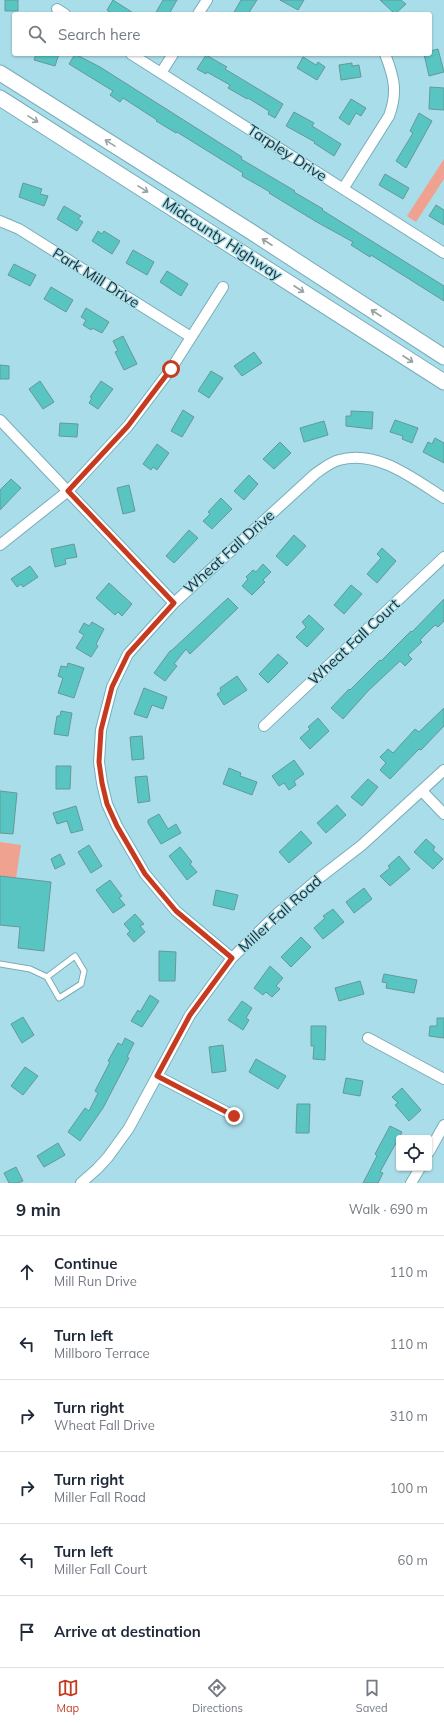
<!DOCTYPE html>
<html lang="en">
<head>
<meta charset="utf-8">
<style>
  body { margin:0; font-family:Mulish,sans-serif; background:#f6f6f7; color:#1f2937 }
  .controls { position:absolute; right:12px; bottom:12px; display:grid; overflow:hidden; border-radius:4px; box-shadow:0 1px 3px #0004 }
  .controls button { width:36px; height:36px; display:grid; place-items:center; padding:0; border:0; border-bottom:1px solid #e0e1e3; background:#fff; color:#1f2937; font:20px sans-serif }
  .stop { position:absolute; width:12px; height:12px; margin:-9px; border:3px solid #c63b20; border-radius:50%; background:#fff }
  .stop.end { background:#c63b20; border-color:#fff; box-shadow:0 1px 4px #0008 }
  .list { margin:0; padding:0; list-style:none }
  h2 { display:flex; justify-content:space-between; align-items:center; height:52px; margin:0; padding:0 16px; font-size:17px }
  h2 small { font-size:13px; font-weight:400; color:#747a83 }
  .list li { display:grid; grid-template-columns:26px 1fr auto; gap:12px; align-items:center; box-sizing:border-box; height:72px; padding:0 16px; border-top:1px solid #e0e1e3 }
  .list b { display:block; font-size:15px; white-space:nowrap }
  .list p { margin:0; font-size:13px; white-space:nowrap; color:#747a83 }
  .list em { font-size:13px; font-style:normal; color:#747a83 }
  .icon { flex:none; width:22px; height:22px; fill:none; stroke:currentColor; stroke-width:2; stroke-linecap:round; stroke-linejoin:round }
  .map { position:relative; flex:none; width:444px; height:1183px; overflow:hidden }
  .search { position:absolute; background:#fff; box-shadow:0 1px 3px #0004; left:12px; right:12px; top:12px; height:44px; display:flex; align-items:center; gap:10px; box-sizing:border-box; padding:0 14px; border-radius:4px; color:#747a83; font-size:15px }
  .sheet { height:484px; background:#fff }
  nav { display:flex; justify-content:space-around; align-items:center; box-sizing:border-box; height:56px; border-top:1px solid #e0e1e3; background:#fff; font-size:11px; color:#747a83 }
  nav a { display:grid; justify-items:center; gap:2px }
  nav .on { color:#c63b20 }
  .map>svg:first-child { display:block }
  .green { fill:#efa290 }
  .building { fill:#59c5c3; stroke:#649997 }
  .lines { fill:none; stroke-linecap:round; stroke-linejoin:round }
  .service-casing { stroke:#79acb8; stroke-width:7 }
  .minor-casing { stroke:#79acb8; stroke-width:12 }
  .primary-casing { stroke:#79acb8; stroke-width:17 }
  .service { stroke:#fff; stroke-width:5 }
  .minor { stroke:#fff; stroke-width:10 }
  .primary { stroke:#fff; stroke-width:15 }
  .oneway { stroke:#98a2a4 }
  .route { stroke:#c63b20; stroke-width:5 }
  .labels { text-anchor:middle; stroke-width:3; stroke-linejoin:round; paint-order:stroke }
  .street-label { font-size:15px; fill:#1b3035; stroke:#a9dde9 }
</style>
</head>
<body>
<div class="map">
<svg width="444" height="1183" viewBox="0 0 444 1183">
  <rect width="100%" height="100%" fill="#a9dde9"/>
  <!-- green -->
  <path class="green" d="M444 159V179L416 222 407 216Z
    M0 842 21 845 16 878 0 876Z"/>
  <!-- building -->
  <path class="building" d="M5 0H18V11H5Z
    M113 0 135 14H112L107 10Z
    M163 0H177L169 14H155Z
    M241 0H257L248 14H233Z
    M280 0H304L298 10Z
    M380 0H401L406 4 395 14Z
    M438 49 444 72 429 76 424 54H430V51Z
    M36 54H59L55 66 34 60Z
    M75 54 100 67 242 157 241 159 295 191 294 192 323 209 322 210 444 286V301L371 255 370 257 351 245 353 242 315 221 269 193 270 192 242 176 243 173 177 132 176 133 156 121 157 120 123 98 120 102 110 95 113 91 69 64Z
    M206 55 227 67 225 69 283 104 275 118 268 114 269 111 248 98 247 99 228 88 230 85 207 72 206 74 197 69Z
    M303 57 316 65 318 62 325 67 317 80 297 68Z
    M352 63V66L359 65 361 77 341 80 339 65Z
    M430 87 444 88V110L429 109Z
    M351 99 366 108 361 116 356 113 349 125 339 118Z
    M294 112 314 123 312 126 341 144 334 156 314 143 315 142 286 126Z
    M419 113 432 121 406 168 396 161 413 133 410 131Z
    M385 174 409 188 403 199 379 185Z
    M23 183 42 189 40 194 48 196 44 206 19 197Z
    M436 205 444 210V225L429 216Z
    M64 206 81 216 78 219 83 222 77 231 57 219Z
    M98 231 102 234 104 231 120 241 112 254 92 241Z
    M133 250 154 262 147 275 126 263Z
    M14 264 36 275 30 286 8 275Z
    M167 271 188 284 181 296 160 282Z
    M51 287 73 300 66 312 44 299Z
    M86 308 109 322 102 333 92 328 91 330 83 325 86 320 81 317Z
    M123 336 137 364 124 370 115 352 118 351 113 341Z
    M254 352 262 363 242 376 234 366Z
    M0 365 9 366V379H0Z
    M211 371 223 378 209 398 198 391Z
    M40 381 54 402 43 409 29 389Z
    M101 381 113 389 98 409 89 403 92 398 90 397Z
    M183 410 194 417 182 437 171 431Z
    M351 411 373 412 372 429 346 426V416H351Z
    M395 420 418 428 412 443 402 439 403 436 390 432Z
    M324 421 328 435 304 442 300 428Z
    M60 423 78 424 77 437 59 436Z
    M435 438 444 443V463L423 452 428 442 432 444Z
    M280 442 291 453 274 469 263 459Z
    M157 444 169 453 157 470 153 467 151 470 143 464Z
    M249 475 258 484 244 500 234 491Z
    M11 479 21 488 0 510V490Z
    M129 485 135 511 123 514 117 488Z
    M221 498 232 509 212 529 203 521 210 514 208 512Z
    M189 530 198 538 174 563 166 556Z
    M294 535 306 546 287 566 276 556Z
    M74 544 77 557 65 559 66 564 55 567 51 549Z
    M382 548 396 561 377 583 367 574 381 558 377 554Z
    M263 564 271 572 263 580 265 582 252 595 242 586 248 579 246 577 253 570 256 572Z
    M30 566 38 577 23 587 21 584 17 587 11 579Z
    M109 583 132 604 122 616 118 612 115 615 96 598Z
    M351 585 362 594 344 614 334 605Z
    M228 598 238 608 190 654 186 649 174 664 177 666 165 681 154 673 170 651H171Z
    M444 599V621L438 627 435 625 420 640 422 642 408 655 412 659 405 666 400 661 368 691 343 719 331 708 349 689 350 690 380 660 381 661 411 631 412 632Z
    M309 615 324 629 307 647 296 637 306 627 302 622Z
    M92 622 104 629 96 644 98 646 91 657 76 648 84 635 79 632 84 623 89 626Z
    M278 654 288 663 268 683 259 674Z
    M68 663 84 668 74 698 58 693 63 678 58 676 61 666 67 667Z
    M237 676 247 690 224 705 217 694 221 691 220 688Z
    M144 688 167 697 163 709 152 705 147 718 134 714Z
    M444 708V726L421 750 419 749 390 779 380 770 386 763 380 757 388 749 393 753 415 729 419 732Z
    M61 711 72 713 68 736 54 734 57 716H60Z
    M318 718 329 731 310 749 300 738 310 729 308 727Z
    M142 736 144 759 132 760 130 737Z
    M294 760 304 774 294 781 296 785 289 790 284 783 279 786 272 776Z
    M56 766H71L70 789H56Z
    M229 768 241 773 240 776 257 782 252 795 223 784Z
    M147 776 150 801 138 803 135 777Z
    M368 779 378 787 362 806 351 797Z
    M0 791 17 793 13 834 0 833Z
    M337 805 346 815 326 833 317 823Z
    M76 806 83 830 71 833 67 821 57 824 53 813Z
    M159 814 168 829 176 824 181 833 161 844 148 823V820Z
    M301 831 312 843 289 863 279 852Z
    M426 839 435 847 433 850 443 859 433 869 414 852Z
    M89 845 102 866 91 873 78 852Z
    M180 847 192 862 190 864 197 872 187 880 169 856Z
    M60 854 65 864 55 869 51 859Z
    M399 856 410 869 390 886 380 876 390 868 388 866Z
    M0 876 51 882 44 951 18 948 20 927 0 925Z
    M110 880 122 896 119 898 125 905 113 913 96 890Z
    M364 888 372 899 354 913 346 902Z
    M216 890 238 895 234 910 213 905Z
    M333 909 344 922 323 939 314 928 325 918 323 916Z
    M135 914 144 924 140 926 145 932 134 942 127 934 130 931 124 924Z
    M301 937 311 947 291 967 281 957Z
    M159 951 176 952 175 981H159Z
    M270 966 283 978 276 986 280 989 272 997 266 992 263 995 254 988Z
    M384 974 417 980 414 993 386 988 387 983 382 982Z
    M360 981 364 994 339 1001 335 988Z
    M150 995 159 1001 142 1027 131 1021 138 1010 140 1012Z
    M242 1001 252 1008 246 1018 249 1020 243 1030 228 1020Z
    M23 1017 34 1035 22 1043 11 1024Z
    M437 1018H444V1038L429 1036 430 1026H437Z
    M311 1026H326L325 1060 313 1059 314 1046H311Z
    M125 1038 134 1043 127 1057 129 1058 103 1108 80 1141 68 1132 85 1108 89 1111 98 1093 95 1091 110 1062 108 1061 118 1043 122 1045Z
    M223 1045 226 1071 212 1073 209 1047Z
    M256 1059 286 1076 278 1089 249 1072Z
    M25 1067 38 1076 23 1095 11 1086Z
    M346 1078 363 1081 360 1096 343 1093Z
    M402 1088 421 1110 409 1121 395 1105 398 1103 392 1097Z
    M297 1104H310L309 1133H296Z
    M390 1126 402 1132 380 1172 383 1173 378 1183H363L377 1156 375 1154Z
    M58 1143 65 1155 44 1167 37 1156Z
    M16 1167 23 1181 18 1183H9L4 1173Z"/>
  <g class="lines">
    <!-- service casing -->
    <g class="service-casing">
      <path id="service" d="M0 964 30 969 47 977 59 998 81 984 84 971 75 956 47 977"/>
    </g>
    <!-- minor casing -->
    <g class="minor-casing">
      <path id="minor" d="M57 9 65 14
        M198 14 207 0
        M131 54 444 253
        M161 73 173 54
        M343 189 389 116C398 92 394 77 385 54
        M0 221 19 229 191 337
        M0 420 174 603
        M0 545 68 491 128 426 171 369 223 287
        M264 726 444 557
        M422 791 444 814
        M232 958 176 911 145 874 117 826 107 804 102 783 99 762 101 730 112 687 128 654 174 603 315 474C322 469 331 462 339 460 377 449 414 479 444 498
        M368 1038 444 1079
        M157 1076 234 1116
        M429 1152 444 1125
        M81 1183 97 1169 108 1157 129 1128 190 1015 232 958 279 912 318 879 362 845 444 770
        M411 1183 420 1168"/>
    </g>
    <!-- primary casing -->
    <g class="primary-casing">
      <path id="primary" d="M0 73 250 231 444 357
        M0 98 444 382"/>
    </g>
    <!-- service -->
    <use href="#service" class="service"/>
    <!-- minor -->
    <use href="#minor" class="minor"/>
    <!-- primary -->
    <use href="#primary" class="primary"/>
  </g>
  <!-- one-way arrows -->
  <defs><path id="oneway-shaft" d="M-6 0H5M1.5-3L5.5 0L1.5 3" fill="none" stroke-width="1.6" stroke-linecap="round" stroke-linejoin="round"/></defs>
  <g class="oneway">
    <use href="#oneway-shaft" transform="translate(33 119) rotate(32)"/>
    <use href="#oneway-shaft" transform="translate(110 143) rotate(-148)"/>
    <use href="#oneway-shaft" transform="translate(143 189) rotate(32)"/>
    <use href="#oneway-shaft" transform="translate(267 242) rotate(-147)"/>
    <use href="#oneway-shaft" transform="translate(299 289) rotate(33)"/>
    <use href="#oneway-shaft" transform="translate(376 313) rotate(-147)"/>
    <use href="#oneway-shaft" transform="translate(408 359) rotate(33)"/>
  </g>
  <g class="lines">
    <!-- route -->
    <path class="route" d="M171 369 128 426 68 491 174 603 128 654 112 687 101 730 99 762 102 783 107 804 117 826 145 874 176 911 232 958 190 1015 157 1076 234 1116"/>
  </g>
  <g class="labels">
    <!-- street labels -->
    <g class="street-label">
      <text transform="translate(287 153) rotate(33)" y="5">Tarpley Drive</text>
      <text transform="translate(222 239) rotate(33)" y="5">Midcounty Highway</text>
      <text transform="translate(96 278) rotate(32)" y="5">Park Mill Drive</text>
      <text transform="translate(229 552) rotate(-42)" y="5">Wheat Fall Drive</text>
      <text transform="translate(354 642) rotate(-43)" y="5">Wheat Fall Court</text>
      <text transform="translate(280 914) rotate(-42)" y="5">Miller Fall Road</text>
    </g>
  </g>
</svg>
<div class="controls">
<button><svg class="icon" aria-label="locate" viewBox="0 0 24 24"><circle cx="12" cy="12" r="6"/><path d="M12 2v4M12 18v4M2 12h4M18 12h4"/></svg></button>
</div>
<div class="stop" style="left:171px;top:369px"></div>
<div class="stop end" style="left:234px;top:1116px"></div>
<div class="search"><svg class="icon" aria-label="search" viewBox="0 0 24 24"><circle cx="10" cy="10" r="6"/><path d="M15 15l6 6"/></svg>Search here</div>
</div>
<section class="sheet">
<h2>9 min<small>Walk · 690 m</small></h2>
<ul class="list">
<li><svg class="icon" aria-label="ahead" viewBox="0 0 24 24"><path d="M12 20V5M6 11l6-6 6 6"/></svg><div><b>Continue</b><p>Mill Run Drive</p></div><em>110 m</em></li>
<li><svg class="icon" aria-label="left" viewBox="0 0 24 24"><path d="M17 20v-9H6M10 6l-5 5 5 5"/></svg><div><b>Turn left</b><p>Millboro Terrace</p></div><em>110 m</em></li>
<li><svg class="icon" aria-label="right" viewBox="0 0 24 24"><path d="M7 20v-9h11M14 6l5 5-5 5"/></svg><div><b>Turn right</b><p>Wheat Fall Drive</p></div><em>310 m</em></li>
<li><svg class="icon" aria-label="right" viewBox="0 0 24 24"><path d="M7 20v-9h11M14 6l5 5-5 5"/></svg><div><b>Turn right</b><p>Miller Fall Road</p></div><em>100 m</em></li>
<li><svg class="icon" aria-label="left" viewBox="0 0 24 24"><path d="M17 20v-9H6M10 6l-5 5 5 5"/></svg><div><b>Turn left</b><p>Miller Fall Court</p></div><em>60 m</em></li>
<li><svg class="icon" aria-label="arrive" viewBox="0 0 24 24"><path d="M6 21V4h12l-3 4 3 4H6"/></svg><div><b>Arrive at destination</b></div></li>
</ul>
</section>
<nav>
<a class="on"><svg class="icon" aria-label="map" viewBox="0 0 24 24"><path d="M3 6l6-2 6 2 6-2v14l-6 2-6-2-6 2zM9 4v14M15 6v14"/></svg>Map</a>
<a><svg class="icon" aria-label="directions" viewBox="0 0 24 24"><path d="M12 3l9 9-9 9-9-9zM9 14v-3h6M13 9l2 2-2 2"/></svg>Directions</a>
<a><svg class="icon" aria-label="saved" viewBox="0 0 24 24"><path d="M7 4h10v16l-5-4-5 4z"/></svg>Saved</a>
</nav>
</body>
</html>
